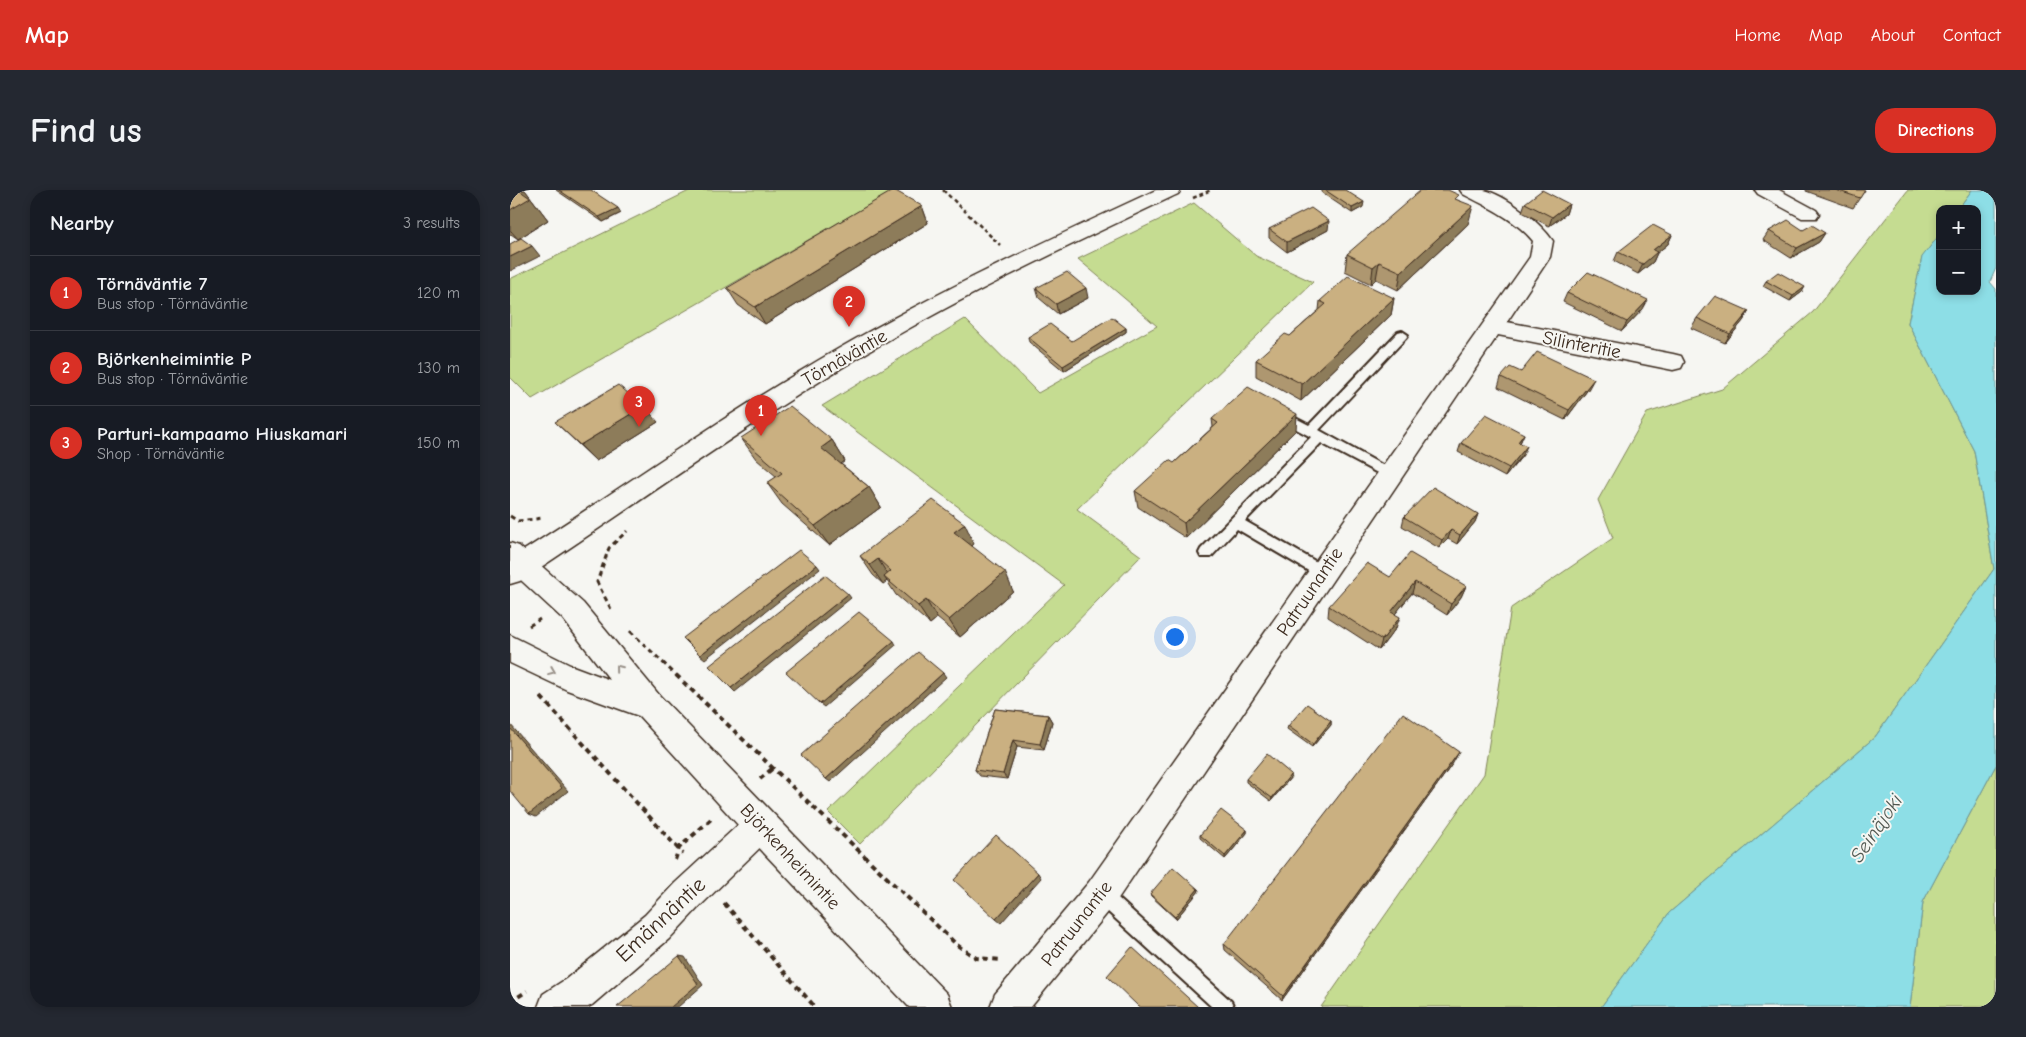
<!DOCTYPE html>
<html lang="en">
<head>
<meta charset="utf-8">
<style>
  body { margin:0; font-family:"Comic Neue",sans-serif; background:#242831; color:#f1f3f6 }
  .controls { position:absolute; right:15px; top:15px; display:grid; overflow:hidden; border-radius:10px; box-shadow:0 2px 8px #0003 }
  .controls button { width:45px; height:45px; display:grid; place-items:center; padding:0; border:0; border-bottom:1px solid #363941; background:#171b24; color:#f1f3f6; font:25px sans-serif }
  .you { position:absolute; left:664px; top:446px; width:18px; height:18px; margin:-12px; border:4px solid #fff; border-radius:50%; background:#1a73e8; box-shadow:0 0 0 8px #1a73e833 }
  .badge { display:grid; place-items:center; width:32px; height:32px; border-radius:50%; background:#d93025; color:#fff; font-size:16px; font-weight:700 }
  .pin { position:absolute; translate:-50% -41px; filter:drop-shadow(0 1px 2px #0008) }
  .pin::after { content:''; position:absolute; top:26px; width:18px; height:15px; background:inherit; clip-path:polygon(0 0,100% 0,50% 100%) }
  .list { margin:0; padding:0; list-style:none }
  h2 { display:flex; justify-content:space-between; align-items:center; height:65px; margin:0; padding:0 20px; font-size:21px }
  h2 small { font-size:16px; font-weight:400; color:#9ea1a6 }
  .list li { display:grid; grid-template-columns:32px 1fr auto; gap:15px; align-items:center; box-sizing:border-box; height:75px; padding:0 20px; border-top:1px solid #363941 }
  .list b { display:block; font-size:19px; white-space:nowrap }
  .list p { margin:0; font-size:16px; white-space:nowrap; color:#9ea1a6 }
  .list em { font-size:16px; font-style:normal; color:#9ea1a6 }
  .map { position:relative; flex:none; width:1486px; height:817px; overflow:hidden; border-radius:20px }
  header { display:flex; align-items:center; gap:30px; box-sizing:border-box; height:70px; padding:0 25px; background:#d93025; color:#fff }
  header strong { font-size:24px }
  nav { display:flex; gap:28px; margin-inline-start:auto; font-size:18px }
  .intro { display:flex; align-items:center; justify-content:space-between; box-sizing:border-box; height:120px; padding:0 30px }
  h1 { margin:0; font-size:35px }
  .button { padding:12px 22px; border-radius:20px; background:#d93025; color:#fff; font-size:18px; font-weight:700 }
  main { display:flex; gap:30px; padding:0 30px }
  aside { flex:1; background:#171b24; border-radius:20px; box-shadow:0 2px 8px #0003 }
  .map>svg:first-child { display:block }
  .green { fill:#c5dc91; stroke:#808358 }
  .water { fill:#8ddee6; stroke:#6c9696 }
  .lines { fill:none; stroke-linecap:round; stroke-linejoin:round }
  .service-casing { stroke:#3b2a1e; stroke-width:4 }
  .minor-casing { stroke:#3b2a1e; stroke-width:3 }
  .tertiary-casing { stroke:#3b2a1e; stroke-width:3 }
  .primary-casing { stroke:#3b2a1e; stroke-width:3 }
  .path-far2 { stroke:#3b2a1e; stroke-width:2.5; stroke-dasharray:4 3; stroke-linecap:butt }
  .path-far1 { stroke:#3b2a1e; stroke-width:3; stroke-dasharray:5 4; stroke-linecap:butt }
  .path { stroke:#3b2a1e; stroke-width:4; stroke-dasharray:5.5 4.5; stroke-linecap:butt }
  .service { fill:#f6f6f2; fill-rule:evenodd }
  .minor { fill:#f6f6f2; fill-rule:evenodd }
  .tertiary { fill:#f6f6f2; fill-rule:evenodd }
  .primary { fill:#f6f6f2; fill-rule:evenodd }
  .wall { fill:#ae976f; stroke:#3b2a1e }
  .shaded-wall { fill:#8d7b5a; stroke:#3b2a1e }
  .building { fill:#cab081; stroke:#3b2a1e }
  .oneway { stroke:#989088 }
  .labels { text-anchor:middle; stroke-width:4; stroke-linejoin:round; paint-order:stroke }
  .street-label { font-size:19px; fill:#3b2a1e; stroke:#f6f6f2 }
  .water-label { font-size:20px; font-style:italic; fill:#505750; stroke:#f6f6f2 }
  .near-street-label { font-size:22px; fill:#3b2a1e; stroke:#f6f6f2 }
</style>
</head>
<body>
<header>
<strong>Map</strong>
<nav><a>Home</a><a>Map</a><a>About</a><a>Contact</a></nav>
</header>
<div class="intro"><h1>Find us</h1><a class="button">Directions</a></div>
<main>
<aside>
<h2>Nearby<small>3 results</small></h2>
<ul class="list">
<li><span class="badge">1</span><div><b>Törnäväntie 7</b><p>Bus stop · Törnäväntie</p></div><em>120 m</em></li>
<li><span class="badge">2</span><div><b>Björkenheimintie P</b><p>Bus stop · Törnäväntie</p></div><em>130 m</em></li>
<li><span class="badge">3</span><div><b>Parturi-kampaamo Hiuskamari</b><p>Shop · Törnäväntie</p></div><em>150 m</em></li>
</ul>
</aside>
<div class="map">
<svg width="1486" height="817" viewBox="0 0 1486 817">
  <rect width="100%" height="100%" fill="#f6f6f2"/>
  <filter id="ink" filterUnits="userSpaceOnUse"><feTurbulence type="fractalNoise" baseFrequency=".02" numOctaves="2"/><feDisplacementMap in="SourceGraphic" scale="10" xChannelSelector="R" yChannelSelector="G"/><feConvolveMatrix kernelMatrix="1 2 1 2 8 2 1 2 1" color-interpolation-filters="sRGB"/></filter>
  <g filter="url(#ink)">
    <!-- green -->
    <path class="green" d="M181 0H385L22 209 0 187V89Z
      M1398 0H1462L1448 19H1430V44L1412 68 1398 133 1464 261 1484 379 1365 547 1159 723 1091 817H811L974 584 1001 418 1103 348 1088 310 1137 223 1212 199 1303 122Z
      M684 13 746 66 803 92 567 319 631 366 350 654 318 622 554 395 312 216 455 129 528 203 647 136 568 69Z
      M1486 575V817H1400L1413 712Z"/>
    <!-- water -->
    <path class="water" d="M1462 0H1486V78L1480 92 1486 99V575L1413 712 1400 817H1091L1159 723 1365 547 1484 379 1464 261 1398 133 1412 67 1430 44V101H1467V19H1448Z"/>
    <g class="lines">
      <!-- service casing -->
      <g class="service-casing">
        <path id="service" d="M892 141 898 145 896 148 809 240 883 281 885 284 883 287H875L811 253 735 331 817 378 819 382 817 386H807L727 339 701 367H691L689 363 691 359 801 247 766 228 764 225 766 222H774L799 235 888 142Z
          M591 696 597 698 721 811 724 817H702L585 710 583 704 585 698Z"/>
      </g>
      <!-- minor casing -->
      <g class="minor-casing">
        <path id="minor" d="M950 0C958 0 967 0 974 0 996 5 1031 33 1043 51L1040 67 997 132 1163 164 1171 166 1174 172 1171 178 1163 180 988 145 603 716 521 817H480L485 804 579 692 1020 67 1023 51C1005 29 978 17 953 4Z
          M1245 0H1269L1306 20 1309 24 1306 28H1292L1248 4Z
          M250 620 261 625 266 636 261 647 189 717 159 749 82 815 78 817H28L33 804 56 789 135 725 165 693 239 625Z"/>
      </g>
      <!-- tertiary casing -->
      <g class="tertiary-casing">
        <path id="tertiary" d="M0 353 9 356 73 413 150 506 437 804 442 817H399L239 647 129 526 57 500 0 473V445L60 475 100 490 53 429 0 380Z"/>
      </g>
      <!-- primary casing -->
      <g class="primary-casing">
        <path id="primary" d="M646 0H671L668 4C558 56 447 108 343 171 229 240 121 318 10 391L0 394V369C110 300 215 224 328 159 431 100 538 50 646 0Z"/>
      </g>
      <!-- path-far2 -->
      <path class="path-far2" d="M433 0 490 55
        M683 8 701 0"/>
      <!-- path-far1 -->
      <path class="path-far1" d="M0 326 8 331 33 328
        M101 419 87 392 99 358 117 341
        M19 436 30 429
        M120 441 167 486"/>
      <!-- path -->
      <path class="path" d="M166 485 447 755 466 768 493 770
        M31 507 173 664
        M250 589 263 578
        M165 670 169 658 201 629
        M214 713 305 817
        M0 812 17 801"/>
      <!-- service -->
      <use href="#service" class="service"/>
      <!-- minor -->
      <use href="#minor" class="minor"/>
      <!-- tertiary -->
      <use href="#tertiary" class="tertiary"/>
      <!-- primary -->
      <use href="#primary" class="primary"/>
    </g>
    <!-- wall -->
    <path class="wall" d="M0 0H15L38 30 8 49 1 44 0 45Z
      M46 0H81L111 23 93 32Z
      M812 0H835L853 17 842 23 812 3Z
      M1296 0H1355L1343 18 1296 1Z
      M948 10 958 34 888 100 866 89 861 94 835 81 837 64Z
      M1015 13 1059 14 1056 24 1039 36 1012 22Z
      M412 16 418 33 255 134 228 115 217 98Z
      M759 39 818 40 777 62 759 48Z
      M1293 40 1315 43 1309 52 1281 68 1253 50 1259 41Z
      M1162 45 1158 54 1147 63 1143 72 1128 84 1104 71 1108 62Z
      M1256 91 1292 102 1280 111 1253 96Z
      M526 98 578 108 548 124 529 108Z
      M1057 103 1133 119 1112 141 1053 112Z
      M884 108 881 125 791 211 746 186V170L780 146 809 120 810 111Z
      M1239 121 1233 131 1215 153 1181 138 1187 128Z
      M616 138V142L554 181 519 152 518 147 562 151Z
      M1011 182 1079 198 1055 230 988 197 991 187Z
      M702 229 786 240 676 348 628 317 625 301 664 273 703 237Z
      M45 232H148L86 271Z
      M1014 244 1010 253 1013 265 995 287 948 262 951 253Z
      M231 248 322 250 335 271 331 274 359 297 371 317 319 355 272 314 257 293 267 287 246 269Z
      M968 324 965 332 947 354 938 349 929 358 892 336 894 327Z
      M464 354 461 356 503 401 450 447 427 428 420 434 386 405 377 391 373 394 363 385 350 366Z
      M880 387 956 396 951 407 937 425 902 403 885 424 886 438 869 460 818 427 819 416Z
      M485 519 538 525 542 532 534 560 507 557 497 589 470 586 465 580Z
      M821 531V535L802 557 777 539 778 536Z
      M943 573 772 810 715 760 714 754Z
      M781 584V587L761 611 736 592V589Z
      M737 640V643L715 669 690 648V645Z
      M688 699 689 701 666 729 641 706 640 704Z"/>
    <!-- shaded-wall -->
    <path class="shaded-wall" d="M6 0H15L38 30 8 49 0 40V20Z
      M854 12 853 17 842 23V18Z
      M1059 14 1056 24 1039 36 1042 27Z
      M412 16 418 33 255 134 245 117Z
      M963 16 958 34 888 100 891 82Z
      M108 18 111 23 93 32 89 27Z
      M819 31 818 40 777 62V52Z
      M1315 43 1309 52 1281 68 1287 58Z
      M1162 45 1158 54 1147 63 1143 72 1128 84 1133 74 1143 60Z
      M22 56 30 66 0 81V67Z
      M869 72 866 89 861 94 863 77Z
      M1295 97 1292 102 1280 111 1283 106Z
      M576 98 578 108 548 124 546 114Z
      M884 108 881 125 791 211 792 194Z
      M1138 110 1133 119 1112 141 1117 132Z
      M1239 121 1233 131 1215 153 1220 144Z
      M616 138V142L554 181 553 176Z
      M1084 189 1079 198 1055 230 1059 220Z
      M134 216 148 232 86 271 70 255Z
      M787 224 786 240 676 348 674 333Z
      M1014 244 1010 253 1008 252Z
      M322 250 335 271 324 279 311 258Z
      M1017 256 1013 265 995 287 999 278Z
      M359 297 371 317 319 355 305 336Z
      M968 324 965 332 947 354 950 345Z
      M455 334 464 354 454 362 444 342Z
      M941 340 938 349 929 358 932 350Z
      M368 369 380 388 374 387 377 391 373 394 360 375Z
      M307 375 310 379 195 469 190 465Z
      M495 382 503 401 450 447 439 430Z
      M905 392 902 403 878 433 881 422Z
      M956 396 951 407 937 425 941 414Z
      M338 404 341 408 225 502 221 498Z
      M416 410 427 428 420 434 408 416Z
      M890 427 886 438 869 460 872 450Z
      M384 451 386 455 314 517 310 514Z
      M433 483 436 487 320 592 316 589Z
      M538 525 542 532 534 560 530 554Z
      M821 531V535L802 557 803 554Z
      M0 534 58 601 26 627 19 624 0 538Z
      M503 550 507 557 497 589 493 584Z
      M949 562 943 573 772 810 773 806Z
      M781 584V587L761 611 762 608Z
      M737 640V643L715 669V666Z
      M528 683 531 688 491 733 486 729Z
      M688 699 689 701 666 729 665 727Z
      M169 766 175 767 193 795 168 817H161Z"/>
    <!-- building -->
    <path class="building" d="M0 0H9L20 8 0 20Z
      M49 0H81L108 18 89 27Z
      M384 0 412 16 245 117 217 98Z
      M815 0H835L854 12 842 18Z
      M911 0H938L949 5 945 9 963 16 891 82 869 72 863 77 837 64Z
      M1032 0 1059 14 1042 27 1015 13Z
      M1326 0H1355L1350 8Z
      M801 18 819 31 777 52 759 39Z
      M1278 30 1293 40 1302 35 1315 43 1287 58 1259 41Z
      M1143 35 1162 45 1143 60 1147 62 1133 74 1108 62Z
      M11 48 22 56 0 67V54Z
      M557 82 576 98 546 114 526 98Z
      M1078 82 1138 110 1117 132 1057 103Z
      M1268 82 1295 97 1283 106 1256 91Z
      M838 86 884 108 792 194 746 170 775 144 780 146 816 114 810 111Z
      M1205 106 1239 121 1220 144 1187 128Z
      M602 127 616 138 553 176 518 147 540 134 562 151Z
      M1027 162 1084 189 1059 220 991 187 1000 177 1011 182Z
      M108 195 134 216 70 255 45 232Z
      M738 197 787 224 674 333 625 301 659 270 664 273 708 233 702 229Z
      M280 216 322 250 311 258 359 297 305 336 257 293 272 283 231 248Z
      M976 224 1014 244 1008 252 1017 256 999 278 951 253Z
      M923 297 968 324 950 345 941 340 932 350 894 327Z
      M423 310 455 334 444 342 495 382 439 430 416 410 408 416 374 387 381 381 368 369 360 375 350 366Z
      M289 360 307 375 190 465 173 448Z
      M900 363 956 396 941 414 905 392 881 422 890 427 872 450 819 416 857 373 880 387Z
      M315 385 338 404 221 498 199 476Z
      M349 422 384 451 310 514 276 482Z
      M408 462 433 483 316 589 291 565Z
      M797 514 821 531 803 554 778 536Z
      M485 519 538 525 530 554 503 550 493 584 465 580Z
      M893 523 949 562 773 806 714 754Z
      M0 538 52 598 19 624 0 601Z
      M757 564 781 584 762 608 736 589Z
      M711 620 737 640 715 666 690 645Z
      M486 645 528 683 486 729 444 690Z
      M663 677 688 699 665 727 640 704Z
      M622 757 688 817H629L597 786Z
      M169 766 188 794 161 817H107Z"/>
    <!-- one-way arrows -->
    <defs><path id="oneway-chevron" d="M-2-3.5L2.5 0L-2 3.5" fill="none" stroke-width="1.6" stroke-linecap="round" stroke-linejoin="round" transform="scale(1.25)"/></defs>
    <g class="oneway">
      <use href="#oneway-chevron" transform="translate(108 478) rotate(-129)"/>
      <use href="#oneway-chevron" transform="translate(42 481) rotate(22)"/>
    </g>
  </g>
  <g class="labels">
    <!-- street labels -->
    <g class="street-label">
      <text transform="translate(1072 154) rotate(11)" y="7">Silinteritie</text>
      <text transform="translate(334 167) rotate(-30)" y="7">Törnäväntie</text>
      <text transform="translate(799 401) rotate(-56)" y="7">Patruunantie</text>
      <text transform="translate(281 666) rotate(47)" y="7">Björkenheimintie</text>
      <text transform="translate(566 733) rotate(-52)" y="7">Patruunantie</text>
    </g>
    <!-- water labels -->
    <g class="water-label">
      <text transform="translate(1366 638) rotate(-56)" y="7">Seinäjoki</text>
    </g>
    <!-- near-street labels -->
    <g class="near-street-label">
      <text transform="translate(150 729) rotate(-43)" y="8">Emännäntie</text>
    </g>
  </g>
</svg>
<div class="controls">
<button>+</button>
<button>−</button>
</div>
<div class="you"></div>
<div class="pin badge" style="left:251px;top:246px">1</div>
<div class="pin badge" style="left:339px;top:137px">2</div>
<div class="pin badge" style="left:129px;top:237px">3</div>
</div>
</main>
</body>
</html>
